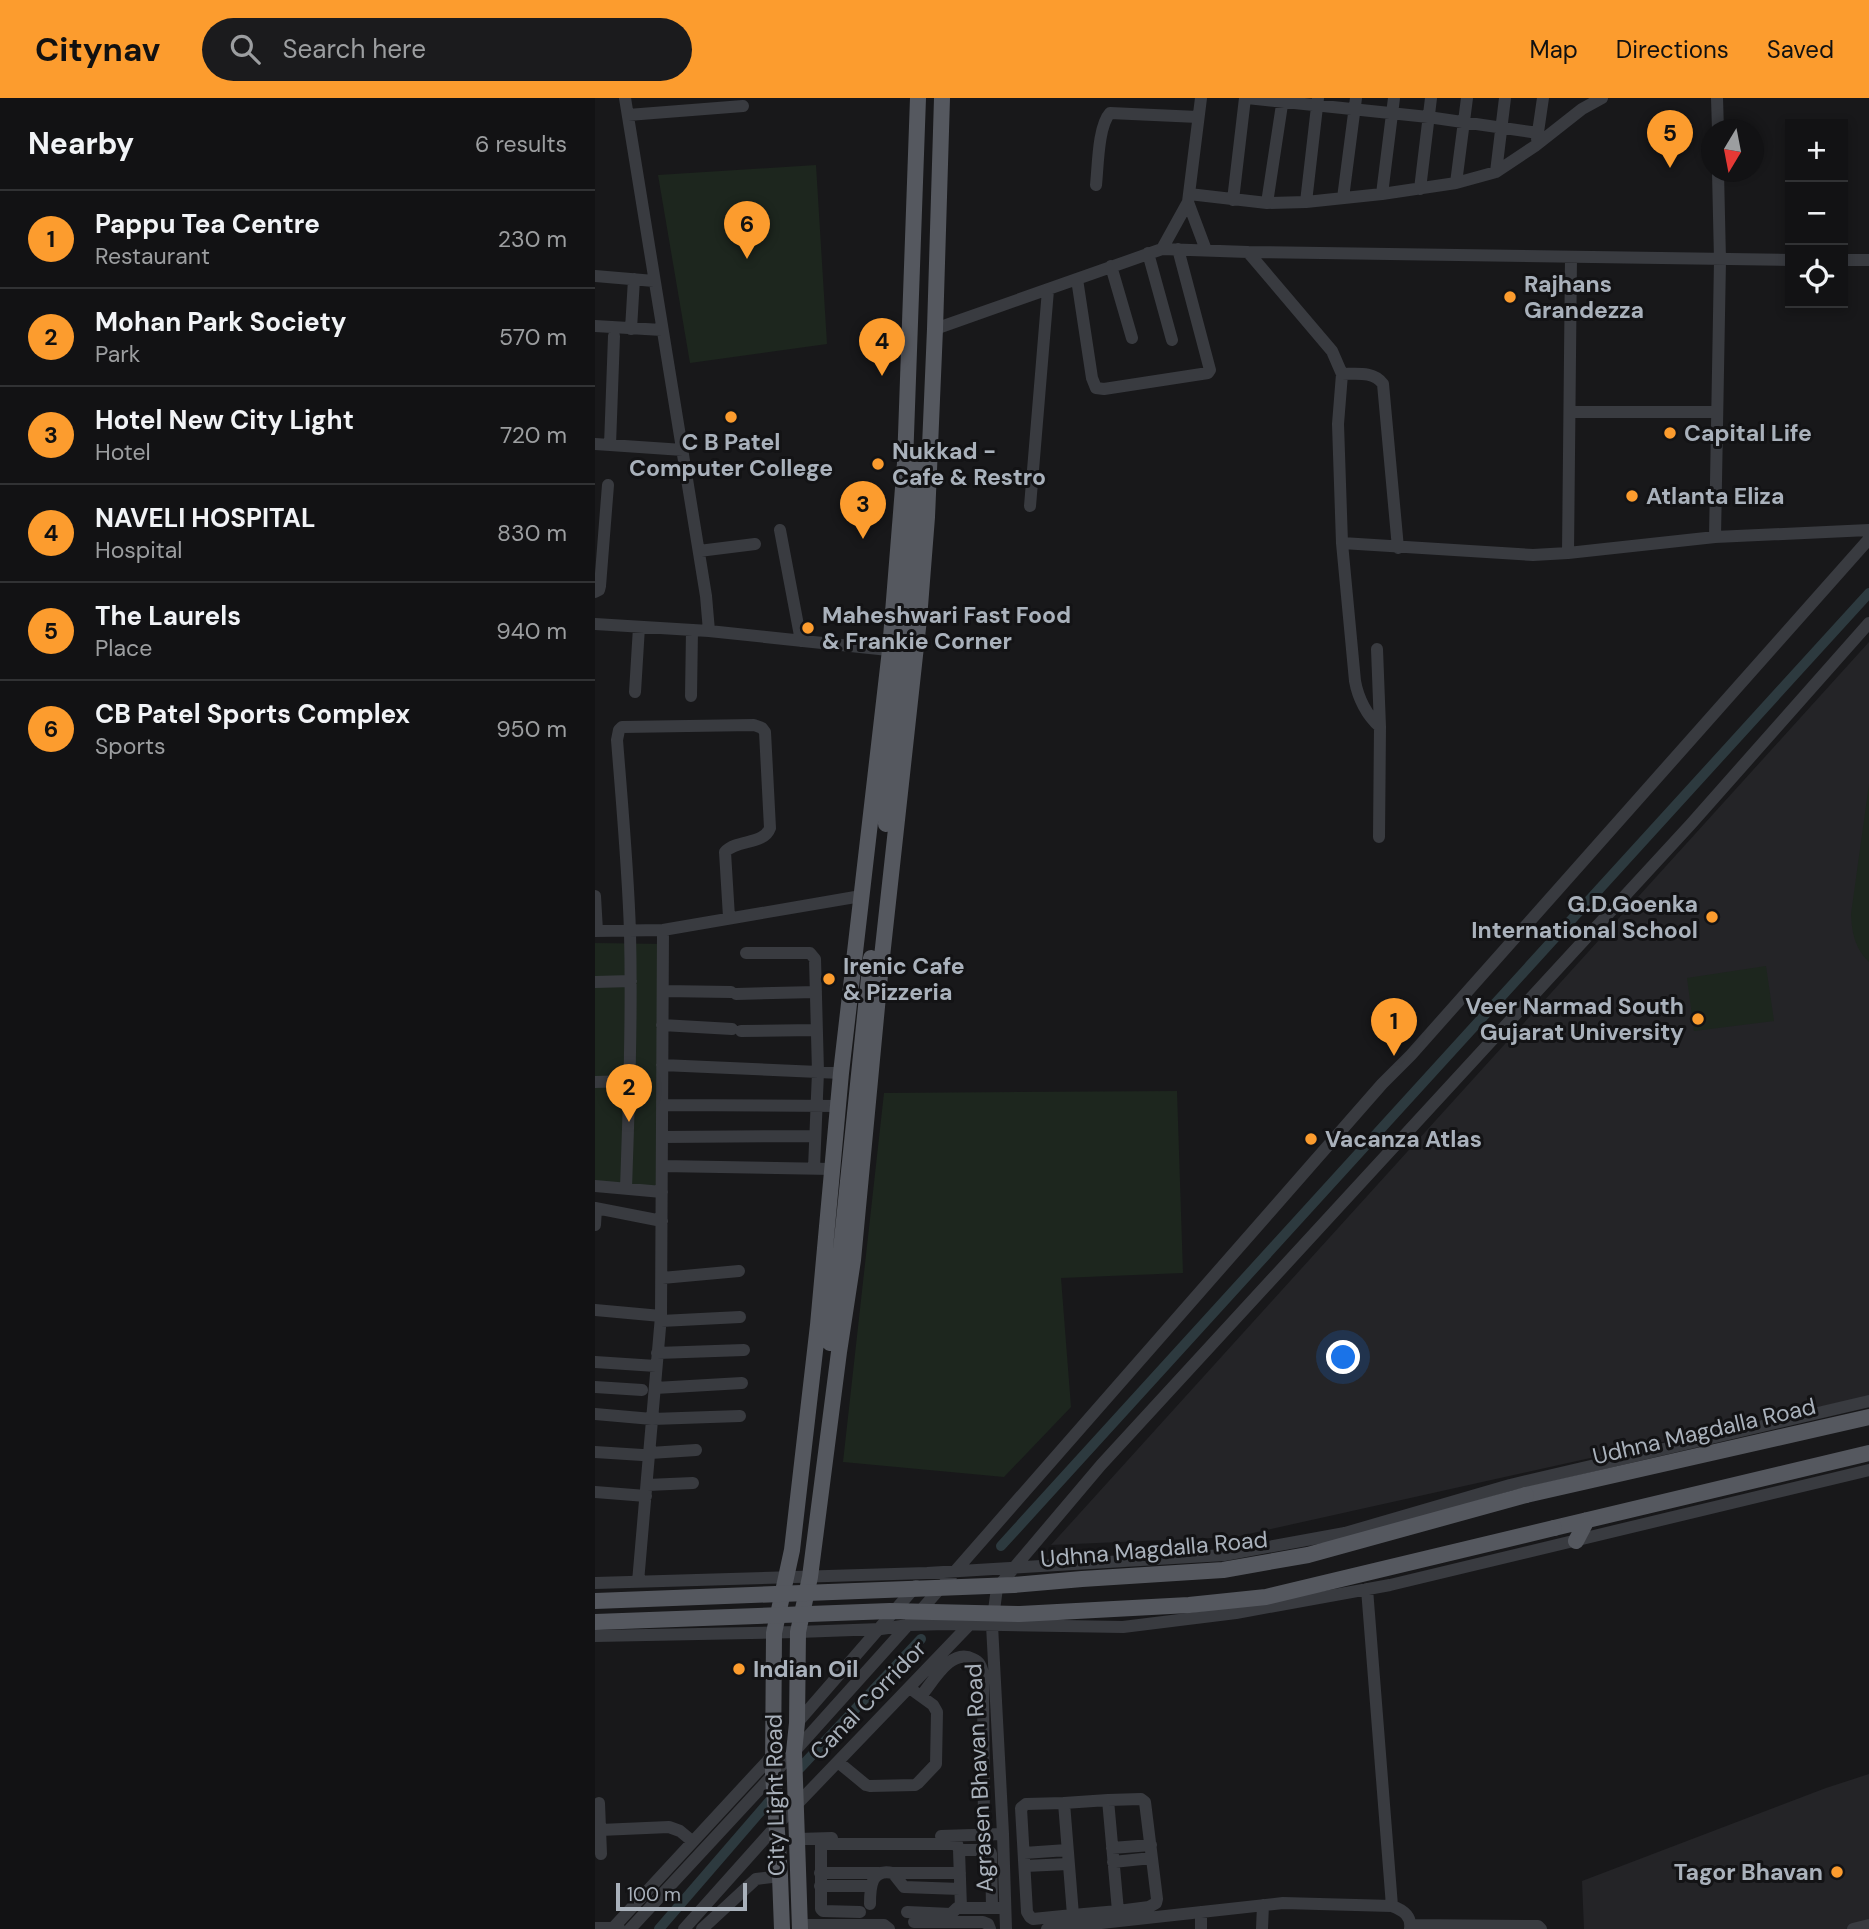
<!DOCTYPE html>
<html lang="en">
<head>
<meta charset="utf-8">
<style>
  body { margin:0; font-family:"DM Sans",sans-serif; background:#1b1b1d; color:#f1f3f6 }
  .controls { position:absolute; right:21px; top:21px; display:grid; overflow:hidden; border-radius:0px; box-shadow:0 4px 10px #0003 }
  .controls button { width:63px; height:63px; display:grid; place-items:center; padding:0; border:0; border-bottom:2px solid #313234; background:#121214; color:#f1f3f6; font:35px sans-serif }
  .compass { position:absolute; left:1106px; top:21px; width:63px; height:63px; border-radius:50%; background:#121214; box-shadow:0 4px 10px #0003; rotate:190deg }
  .scale { position:absolute; left:21px; bottom:18px; width:131px; box-sizing:border-box; padding-left:7px; border:4px solid #a9b1bb; border-top:0; font-size:19px; line-height:24px; white-space:nowrap; color:#a9b1bb; -webkit-text-stroke:5px #131315; paint-order:stroke }
  .you { position:absolute; left:749px; top:1260px; width:24px; height:24px; margin:-18px; border:5px solid #fff; border-radius:50%; background:#1a73e8; box-shadow:0 0 0 10px #1a73e833 }
  .badge { display:grid; place-items:center; width:46px; height:46px; border-radius:50%; background:#fc9c2e; color:#111; font-size:23px; font-weight:700 }
  .pin { position:absolute; translate:-50% -58px; filter:drop-shadow(0 2px 4px #0008) }
  .pin::after { content:''; position:absolute; top:37px; width:24px; height:21px; background:inherit; clip-path:polygon(0 0,100% 0,50% 100%) }
  .list { margin:0; padding:0; list-style:none }
  h2 { display:flex; justify-content:space-between; align-items:center; height:91px; margin:0; padding:0 28px; font-size:30px }
  h2 small { font-size:23px; font-weight:400; color:#9c9ea0 }
  .list li { display:grid; grid-template-columns:46px 1fr auto; gap:21px; align-items:center; box-sizing:border-box; height:98px; padding:0 28px; border-top:2px solid #313234 }
  .list b { display:block; font-size:26px; white-space:nowrap }
  .list p { margin:0; font-size:23px; white-space:nowrap; color:#9c9ea0 }
  .list em { font-size:23px; font-style:normal; color:#9c9ea0 }
  .icon { flex:none; width:38px; height:38px; fill:none; stroke:currentColor; stroke-width:2; stroke-linecap:round; stroke-linejoin:round }
  .map { position:relative; flex:none; width:1274px; height:1831px; overflow:hidden }
  header { display:flex; align-items:center; gap:42px; box-sizing:border-box; height:98px; padding:0 35px; background:#fc9c2e; color:#111 }
  header strong { font-size:33px }
  nav { display:flex; gap:38px; margin-inline-start:auto; font-size:24px }
  .search { width:490px; height:63px; background:#1b1b1d; display:flex; align-items:center; gap:18px; box-sizing:border-box; padding:0 24px; border-radius:38px; color:#9c9ea0; font-size:26px }
  main { display:flex }
  aside { flex:1; background:#121214 }
  .map>svg:first-child { display:block }
  .built { fill:#242427 }
  .green { fill:#1d261e }
  .lines { fill:none; stroke-linecap:round; stroke-linejoin:round }
  .canal { stroke:#2d3a3f; stroke-width:10 }
  .minor { stroke:#393b40; stroke-width:12 }
  .major { stroke:#55585f; stroke-width:16 }
  .major-bridge { stroke:#55585f; stroke-width:16 }
  .poi-dot { fill:#fc9c2e; stroke:#131315; stroke-width:2.5 }
  .labels { text-anchor:middle; stroke-width:6; stroke-linejoin:round; paint-order:stroke }
  .poi-label { font-size:23px; font-weight:bold; fill:#a9b1bb; stroke:#131315; text-anchor:start }
  .street-label { font-size:23px; fill:#a9b1bb; stroke:#131315 }
</style>
</head>
<body>
<header>
<strong>Citynav</strong>
<div class="search"><svg class="icon" aria-label="search" viewBox="0 0 24 24"><circle cx="10" cy="10" r="6"/><path d="M15 15l6 6"/></svg>Search here</div>
<nav><a>Map</a><a>Directions</a><a>Saved</a></nav>
</header>
<main>
<aside>
<h2>Nearby<small>6 results</small></h2>
<ul class="list">
<li><span class="badge">1</span><div><b>Pappu Tea Centre</b><p>Restaurant</p></div><em>230 m</em></li>
<li><span class="badge">2</span><div><b>Mohan Park Society</b><p>Park</p></div><em>570 m</em></li>
<li><span class="badge">3</span><div><b>Hotel New City Light</b><p>Hotel</p></div><em>720 m</em></li>
<li><span class="badge">4</span><div><b>NAVELI HOSPITAL</b><p>Hospital</p></div><em>830 m</em></li>
<li><span class="badge">5</span><div><b>The Laurels</b><p>Place</p></div><em>940 m</em></li>
<li><span class="badge">6</span><div><b>CB Patel Sports Complex</b><p>Sports</p></div><em>950 m</em></li>
</ul>
</aside>
<div class="map">
<svg width="1274" height="1831" viewBox="0 0 1274 1831">
  <rect width="100%" height="100%" fill="#18181a"/>
  <!-- built -->
  <path class="built" d="M1274 544V1298L640 1439 456 1447Z
    M1274 1676V1831H989L987 1783 1231 1690Z"/>
  <!-- green -->
  <path class="green" d="M221 67 232 246 95 265 63 77Z
    M1274 686V864C1260 850 1257 836 1256 816Z
    M0 845 70 846 67 1092 0 1091Z
    M1171 868 1179 923 1099 933 1092 880Z
    M582 993 588 1175 466 1180 476 1309 409 1379 248 1364 289 995Z"/>
  <g class="lines">
    <!-- canal -->
    <path class="canal" d="M406 1448 1274 495
      M205 1670 326 1541
      M64 1831 178 1699"/>
    <!-- minor -->
    <path class="minor" d="M30 0 111 498 114 533
      M652 0 833 19 943 35
      M1122 0 1123 32
      M33 17 148 8
      M942 41 948 0
      M901 74 910 0
      M861 85 872 0
      M501 87C503 69 503 28 515 15L603 19
      M825 91 836 0
      M594 96 672 105 711 104 787 96 861 85 901 74 940 48 987 11 1007 0
      M787 96 799 0
      M748 100 761 0
      M638 102 650 0
      M593 104 611 152
      M711 104 723 0
      M672 105 688 0
      M567 151 653 154 1195 162
      M653 154 737 253 747 276 743 326 747 445 760 583C763 600 772 618 785 629
      M553 155 577 242
      M1248 162H1274
      M516 168 537 240
      M0 178 59 183
      M482 181 497 280 501 290 509 291 613 275 615 272 583 151
      M0 228 67 232
      M36 231 39 181
      M340 231 567 151 593 104 606 0
      M747 276C761 276 779 273 788 286L803 450
      M981 314H1122
      M0 346 88 352
      M15 347 19 238
      M435 408 453 192
      M185 432 206 543
      M1120 439 1125 162 1123 74
      M747 445 938 457 973 455 1120 439 1274 432
      M104 453 160 446
      M973 455 976 160
      M0 494 4 492 5 488 13 387
      M0 526 114 533 303 553
      M782 551 785 629 784 739
      M40 594 44 529
      M96 598 97 532
      M0 798 2 833
      M0 833 68 832 266 798
      M151 855H215L220 861 223 974 219 1070
      M0 884 36 883
      M68 893 136 894
      M141 896 221 894
      M67 927 137 931
      M146 933 221 932
      M67 967 246 975
      M0 984 35 983
      M67 1007 243 1008
      M67 1039 220 1038
      M67 1068 237 1071
      M0 1088 67 1094
      M31 1090C34 1005 37 919 35 834 33 770 27 706 22 642L24 632 27 629 159 627 167 630 170 634 175 730C169 747 142 741 130 754L134 819
      M0 1110 67 1123
      M0 1127 1 1110
      M67 1180 144 1173
      M0 1212 66 1218
      M66 1223 145 1219
      M62 1255 149 1252
      M0 1264 61 1268
      M0 1289 47 1292
      M60 1290 147 1285
      M0 1316 57 1321 145 1318
      M0 1354 47 1357 55 1355 101 1352
      M52 1387 98 1385
      M0 1394 51 1398
      M43 1484 66 1218 68 832
      M0 1485 332 1475 629 1457 750 1435 915 1387 1274 1303
      M772 1491 797 1808
      M0 1538 203 1534 286 1531 313 1527 352 1526 528 1529 641 1515 795 1487 1274 1372
      M326 1598C338 1584 356 1549 378 1561 385 1564 386 1568 388 1575L389 1737
      M202 1625 321 1488
      M243 1664 271 1687 275 1688 320 1687 323 1685 341 1666 342 1614 338 1607 320 1594
      M513 1702 523 1813 478 1817 469 1705Z
      M513 1702 546 1701 550 1704 562 1801 561 1805 554 1809 523 1813
      M4 1705 6 1756
      M469 1705 431 1706 426 1710 432 1814 435 1819 438 1821 478 1817
      M5 1732 74 1729 85 1733 97 1743
      M346 1738 408 1736
      M203 1741 237 1740
      M517 1750 556 1747
      M364 1752H392L396 1755 397 1810
      M429 1755 472 1752
      M518 1764 557 1760
      M430 1768 473 1766
      M225 1775H284
      M298 1775H365
      M225 1788H276
      M275 1806C275 1789 276 1770 298 1775L309 1789 365 1791
      M265 1814 228 1813 226 1811V1746H362L364 1752 366 1810
      M312 1814 356 1816 362 1810H410
      M606 1814V1831
      M319 1824H388L393 1826 395 1831
      M205 1827H289L294 1831
      M816 1827 943 1828 946 1831
      M0 1830H24
      M17 1831 178 1657
      M35 1831 199 1654 313 1527 787 986 816 957 1274 441
      M89 1831 182 1727 376 1525
      M107 1831 161 1781 185 1778
      M411 1831 408 1736 397 1527 402 1490 506 1367 1096 726 1274 525
      M452 1831 688 1805 797 1808C808 1812 817 1818 815 1831
      M667 1831 668 1807
      M1258 1831 1274 1827"/>
    <!-- major -->
    <path class="major" d="M291 726 315 494 322 397 320 380V362
      M235 1245 245 1161 276 860
      M931 1397 1274 1319
      M959 1430 1274 1355
      M981 1443 992 1422
      M187 1831 185 1778 178 1675 179 1535 197 1452 223 1227 246 975 295 552 310 365 323 0
      M205 1831 199 1654 202 1625 203 1534 215 1479 244 1254 258 1162 285 877 324 521 332 419 340 231 347 0"/>
    <!-- major-bridge -->
    <path class="major-bridge" d="M0 1503 419 1487 487 1481 628 1472 713 1457 931 1397
      M0 1524 295 1513 425 1516 594 1507 671 1499 959 1430"/>
  </g>
  <!-- markers -->
  <g class="poi-dot">
    <circle cx="915" cy="199" r="7"/>
    <circle cx="136" cy="319" r="7"/>
    <circle cx="1075" cy="335" r="7"/>
    <circle cx="283" cy="366" r="7"/>
    <circle cx="1037" cy="398" r="7"/>
    <circle cx="213" cy="530" r="7"/>
    <circle cx="1117" cy="819" r="7"/>
    <circle cx="234" cy="881" r="7"/>
    <circle cx="1103" cy="921" r="7"/>
    <circle cx="716" cy="1041" r="7"/>
    <circle cx="144" cy="1571" r="7"/>
    <circle cx="1242" cy="1774" r="7"/>
  </g>
  <g class="labels">
    <!-- poi labels -->
    <g class="poi-label">
      <text x="929" y="194">Rajhans<tspan x="929" dy="26">Grandezza</tspan></text>
      <text x="1089" y="343">Capital Life</text>
      <text x="136" y="352" text-anchor="middle">C B Patel<tspan x="136" dy="26">Computer College</tspan></text>
      <text x="297" y="361">Nukkad -<tspan x="297" dy="26">Cafe &amp; Restro</tspan></text>
      <text x="1051" y="406">Atlanta Eliza</text>
      <text x="227" y="525">Maheshwari Fast Food<tspan x="227" dy="26">&amp; Frankie Corner</tspan></text>
      <text x="1103" y="814" text-anchor="end">G.D.Goenka<tspan x="1103" dy="26">International School</tspan></text>
      <text x="248" y="876">Irenic Cafe<tspan x="248" dy="26">&amp; Pizzeria</tspan></text>
      <text x="1089" y="916" text-anchor="end">Veer Narmad South<tspan x="1089" dy="26">Gujarat University</tspan></text>
      <text x="730" y="1049">Vacanza Atlas</text>
      <text x="158" y="1579">Indian Oil</text>
      <text x="1228" y="1782" text-anchor="end">Tagor Bhavan</text>
    </g>
    <!-- street labels -->
    <g class="street-label">
      <text transform="translate(1109 1333) rotate(-13)" y="8">Udhna Magdalla Road</text>
      <text transform="translate(559 1451) rotate(-5)" y="8">Udhna Magdalla Road</text>
      <text transform="translate(273 1602) rotate(-46)" y="8">Canal Corridor</text>
      <text transform="translate(384 1680) rotate(-93)" y="8">Agrasen Bhavan Road</text>
      <text transform="translate(180 1697) rotate(-91)" y="8">City Light Road</text>
    </g>
  </g>
</svg>
<div class="controls">
<button>+</button>
<button>−</button>
<button><svg class="icon" aria-label="locate" viewBox="0 0 24 24"><circle cx="12" cy="12" r="6"/><path d="M12 2v4M12 18v4M2 12h4M18 12h4"/></svg></button>
</div>
<svg class="compass" viewBox="-18 -18 36 36"><path d="M0-13l5 13h-10z" fill="#e53935"/><path d="M0 13l5-13h-10z" fill="#9c9ea0"/></svg>
<div class="scale">100 m</div>
<div class="you"></div>
<div class="pin badge" style="left:799px;top:958px">1</div>
<div class="pin badge" style="left:34px;top:1024px">2</div>
<div class="pin badge" style="left:268px;top:441px">3</div>
<div class="pin badge" style="left:287px;top:278px">4</div>
<div class="pin badge" style="left:1075px;top:70px">5</div>
<div class="pin badge" style="left:152px;top:161px">6</div>
</div>
</main>
</body>
</html>
